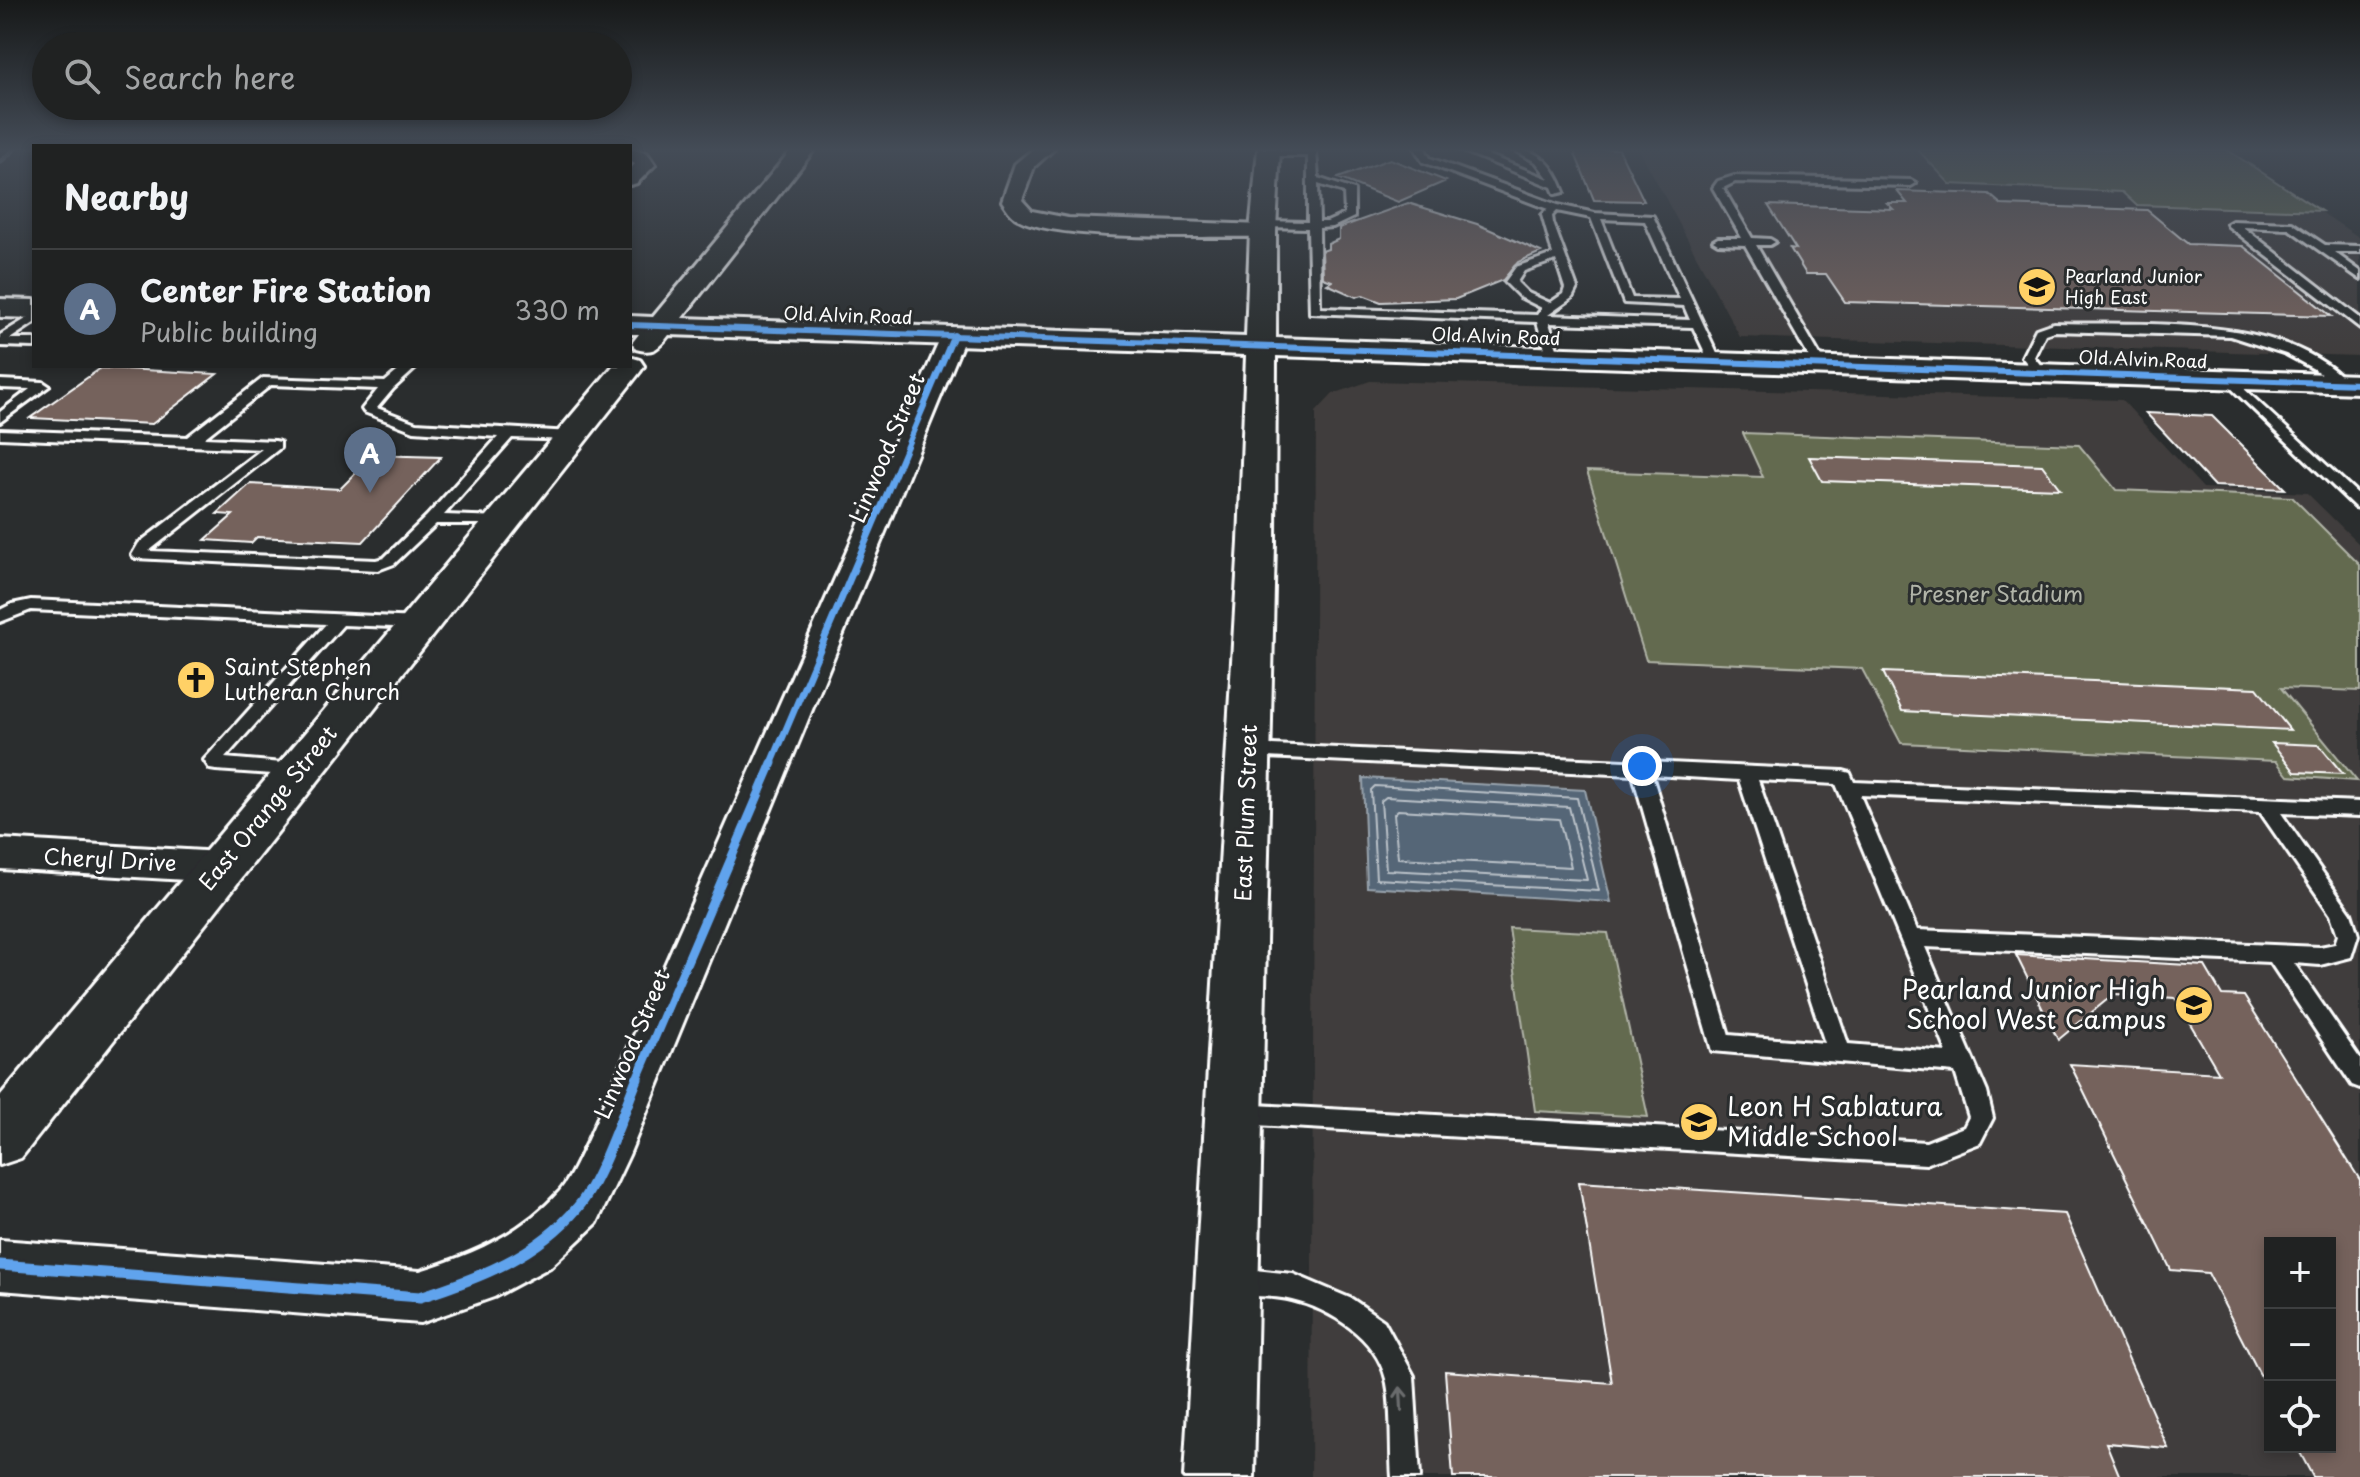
<!DOCTYPE html>
<html lang="en">
<head>
<meta charset="utf-8">
<style>
  body { margin:0; font-family:"Playpen Sans",sans-serif; background:#2d2f2f; color:#f1f3f6 }
  .controls { position:absolute; right:24px; bottom:24px; display:grid; overflow:hidden; border-radius:0px; box-shadow:0 4px 12px #0003 }
  .controls button { width:72px; height:72px; display:grid; place-items:center; padding:0; border:0; border-bottom:2px solid #3d3f40; background:#202222; color:#f1f3f6; font:40px sans-serif }
  .you { position:absolute; left:1642px; top:766px; width:28px; height:28px; margin:-20px; border:6px solid #fff; border-radius:50%; background:#1a73e8; box-shadow:0 0 0 12px #1a73e833 }
  .badge { display:grid; place-items:center; width:52px; height:52px; border-radius:50%; background:#ffd166; color:#fff; font-size:26px; font-weight:700 }
  .pin { position:absolute; translate:-50% -66px; filter:drop-shadow(0 2px 4px #0008) }
  .pin::after { content:''; position:absolute; top:42px; width:28px; height:24px; background:inherit; clip-path:polygon(0 0,100% 0,50% 100%) }
  .list { margin:0; padding:0; list-style:none }
  h2 { display:flex; justify-content:space-between; align-items:center; height:104px; margin:0; padding:0 32px; font-size:34px }
  h2 small { font-size:26px; font-weight:400; color:#a2a4a5 }
  .list li { display:grid; grid-template-columns:52px 1fr auto; gap:24px; align-items:center; box-sizing:border-box; height:120px; padding:0 32px; border-top:2px solid #3d3f40 }
  .list b { display:block; font-size:30px; white-space:nowrap }
  .list p { margin:0; font-size:26px; white-space:nowrap; color:#a2a4a5 }
  .list em { font-size:26px; font-style:normal; color:#a2a4a5 }
  .icon { flex:none; width:44px; height:44px; fill:none; stroke:currentColor; stroke-width:2; stroke-linecap:round; stroke-linejoin:round }
  .map { position:relative; flex:none; width:2360px; height:1477px; overflow:hidden }
  .search { position:absolute; background:#202222; box-shadow:0 4px 12px #0003; left:32px; top:32px; width:600px; height:88px; display:flex; align-items:center; gap:20px; box-sizing:border-box; padding:0 28px; border-radius:44px; color:#a2a4a5; font-size:30px }
  .panel { position:absolute; background:#202222; box-shadow:0 4px 12px #0003; left:32px; top:144px; width:600px; height:224px; border-radius:0px }
  .map>svg:first-child { display:block }
  .built { fill:#403d3c; fill-rule:evenodd }
  .green { fill:#636a50; stroke:#b1b4a8; stroke-width:2 }
  .water { fill:#546677; stroke:#98a3ad; stroke-width:2 }
  .lines { fill:none; stroke-linecap:round; stroke-linejoin:round }
  .shore { stroke:#bbc2c9; stroke-width:2 }
  .stream { stroke:#98a3ad; stroke-width:5 }
  .building { fill:#74625c; stroke:#fff; stroke-width:2 }
  .lane-casing { stroke:#fff; stroke-width:6 }
  .street-casing { stroke:#fff; stroke-width:6 }
  .secondary-casing { stroke:#fff; stroke-width:6 }
  .lane { fill:#2a2d2e; fill-rule:evenodd }
  .street { fill:#2a2d2e; fill-rule:evenodd }
  .secondary { fill:#2a2d2e; fill-rule:evenodd }
  .cycleway-far3-casing { stroke:#2a2d2e; stroke-width:10 }
  .cycleway-far2-casing { stroke:#2a2d2e; stroke-width:12 }
  .cycleway-far1-casing { stroke:#2a2d2e; stroke-width:14 }
  .cycleway-casing { stroke:#2a2d2e; stroke-width:16 }
  .cycleway-far3 { stroke:#60a3ed; stroke-width:6 }
  .cycleway-far2 { stroke:#60a3ed; stroke-width:7 }
  .cycleway-far1 { stroke:#60a3ed; stroke-width:9 }
  .cycleway { stroke:#60a3ed; stroke-width:11 }
  .oneway { stroke:#6a6c6d }
  .labels { text-anchor:middle; stroke-width:6; stroke-linejoin:round; paint-order:stroke }
  .far-poi-label { font-size:18px; fill:#fff; stroke:#2a2d2e; text-anchor:start }
  .far-street-label { font-size:18px; fill:#fff; stroke:#2a2d2e }
  .street-label { font-size:22px; fill:#fff; stroke:#2a2d2e }
  .park-label { font-size:22px; fill:#b1b4a8; stroke:#2a2d2e }
  .poi-label { font-size:22px; fill:#fff; stroke:#2a2d2e; text-anchor:start }
  .near-poi-label { font-size:26px; fill:#fff; stroke:#2a2d2e; text-anchor:end }
</style>
</head>
<body>
<div class="map">
<svg width="2360" height="1477" viewBox="0 0 2360 1477">
  <rect width="100%" height="100%" fill="#2a2d2e"/>
  <filter id="ink" filterUnits="userSpaceOnUse"><feTurbulence type="fractalNoise" baseFrequency=".0125" numOctaves="2"/><feDisplacementMap in="SourceGraphic" scale="16" xChannelSelector="R" yChannelSelector="G"/><feConvolveMatrix kernelMatrix="1 2 1 2 8 2 1 2 1" color-interpolation-filters="sRGB"/></filter>
  <g filter="url(#ink)">
    <!-- built -->
    <path class="built" d="M1639 149H2226L2360 238V356L1740 337Z
      M1370 381 2122 400 2203 488 2307 493 2360 545V1477H1311L1316 412 1333 394ZM2270 1243H2330V1447H2270Z"/>
    <!-- green -->
    <path class="green" d="M1917 149H2226L2321 211 2136 205 2122 192 1950 184Z
      M1743 433 2079 445 2116 490 2292 497 2360 565V691L2281 688 2357 781 2288 776 2276 761 1901 743 1862 669 1646 660 1587 471 1763 477Z
      M1509 928 1608 933 1648 1117 1535 1111Z"/>
    <!-- water -->
    <path class="water" d="M1363 778 1585 790 1611 902 1367 887Z"/>
    <g class="lines">
      <!-- shore -->
      <path class="shore" d="M1375 786 1577 798 1599 891 1376 879 1371 790Z
        M1386 797 1569 807 1587 880 1386 870 1381 801Z
        M1398 810 1559 819 1571 867 1398 858 1394 814Z"/>
      <!-- stream -->
      <path class="stream" d="M0 162 15 149"/>
    </g>
    <!-- building -->
    <path class="building" d="M1573 149H1619L1644 201 1594 200Z
      M1390 159 1446 181 1398 202 1338 178Z
      M1897 191 1989 194 2002 205 2147 210 2188 244 2243 246 2331 316 1845 302 1826 274H1806L1790 248 1796 249 1768 205 1893 209 1887 203H1907Z
      M1408 203 1477 224 1541 252 1518 262 1503 280 1456 299 1381 302 1363 295 1356 297 1327 284 1332 281 1323 278 1322 251 1328 249V244L1339 239V228Z
      M101 368 143 370 217 374 152 424 30 418Z
      M2146 413 2212 416 2285 489 2214 486Z
      M374 455 441 457 363 542 257 537 251 543 205 540 233 515 217 514 250 484 340 489Z
      M1809 457 2042 465 2060 489 1822 481Z
      M1883 672 2257 688 2290 730 1902 711Z
      M2272 743 2319 745 2343 774 2295 772Z
      M2016 955 2205 966 2222 995 2244 996 2360 1180V1477H2313L2297 1447H2330V1243H2270V1394L2208 1273 2171 1270 2070 1064 2219 1073 2175 998 2114 994 2058 1040Z
      M1579 1182 2065 1214 2168 1448 2106 1443 2120 1477H1453L1445 1371 1612 1383Z"/>
    <g class="lines">
      <!-- lane casing -->
      <g class="lane-casing">
        <path id="lane" d="M1415 149H1425L1430 158 1558 205 1595 213 1653 216 1720 360 1718 363H1710L1693 327 1549 323 1559 355 1553 359 1547 355 1537 322 1310 313 1308 228 1264 227 1259 224 1264 221 1308 222V156H1269L1264 153 1266 151H1316L1318 178 1354 190V217L1333 227 1319 228 1320 308 1537 315 1542 308 1520 297 1505 282 1516 267 1553 254 1542 215 1548 209 1423 162ZM1318 184 1344 192 1345 214 1327 222H1319ZM1557 211 1591 218 1624 303 1684 306 1690 320 1548 315 1572 298 1577 288 1553 223 1552 216ZM1601 219 1645 221 1680 299 1632 298ZM1556 260 1565 288 1563 294 1550 303 1528 293 1517 282 1524 271Z
          M1458 149H1472L1549 179 1536 162 1512 149C1541 149 1555 167 1564 192L1555 194 1552 187Z
          M1734 176 1911 180 1916 183 1911 186 1735 182 1723 188 1752 238 1770 239 1775 242 1770 245H1756L1825 364 1823 367 1813 364 1745 245 1718 244 1713 241 1718 238H1742L1713 188 1718 181Z
          M2232 221 2292 223 2325 245 2360 246V252H2334L2360 271V279L2289 229 2243 227 2360 318V328L2228 226 2227 224Z
          M34 314V323L10 339H34V347L0 346V335Z
          M2053 323C2142 326 2283 312 2349 384L2338 387 2314 369 2286 354 2230 336 2054 331 2045 334 2034 357 2047 373 2037 376 2022 357 2036 329Z
          M404 366H418L393 389 377 408 416 423 571 432 578 436 571 440 512 438 444 515 502 517 507 518V524H436L394 564 378 570 135 558 132 555 139 543 262 449 0 438V430L187 437 263 378 385 382ZM271 385 378 389 362 409 364 412 414 431 498 437 427 516 384 558 376 560 149 551 280 448V442L275 441 204 438Z
          M2229 375 2360 496V508L2355 507 2225 382 2223 379Z
          M0 380 43 382 49 386 0 422V412L30 389 0 388Z
          M31 600 418 618 426 623 418 628 343 625 225 758 306 765 308 770 306 775 299 776 216 770 210 769 204 760 326 624 31 610 0 622V610L12 604Z
          M1248 744 1843 771 1850 773 1854 782 2360 802V816L2281 813 2351 913 2358 935 2351 957 2320 965 2294 963 2360 1059V1088L2352 1085 2270 962 1925 947 1987 1092 1993 1118 1980 1143 1926 1164 1238 1124 1230 1121 1226 1114 1230 1107 1238 1104 1926 1142 1964 1127 1969 1117 1955 1072 1712 1051 1633 775 1248 756 1239 750ZM1652 775 1739 780 1825 1043 1729 1035ZM1758 780 1836 784 1947 1052 1848 1044ZM1860 795 2260 812 2331 915 2338 935 2335 944 2320 947 1917 930Z
          M1235 1268 1293 1274 1352 1299 1384 1321 1414 1376 1420 1477H1392C1390 1451 1392 1402 1386 1379 1376 1338 1331 1309 1292 1300 1270 1294 1247 1299 1226 1290L1222 1281 1226 1272Z"/>
      </g>
      <!-- street casing -->
      <g class="street-casing">
        <path id="street" d="M630 149 647 153 655 165 637 183 630 185V169L635 164 630 161Z
          M1033 149H1054L1034 167 1022 200 1032 211 1068 218 1263 225 1274 231 1263 237C1211 236 1059 242 1018 219 1011 216 1006 207 1002 201L1015 164Z
          M954 328 963 330 966 335 629 1155 597 1223 550 1267 494 1297 420 1323 0 1290V1240L420 1271C474 1254 521 1234 560 1191 571 1178 579 1157 587 1142L942 335 945 330Z
          M0 839 220 852 234 856 240 867 234 878 220 882 0 869Z"/>
      </g>
      <!-- secondary casing -->
      <g class="secondary-casing">
        <path id="secondary" d="M792 149H815L682 318 1246 337 1250 231 1258 149H1280L1276 231V338L2360 375V393L1276 356 1275 542 1254 1477H1184L1239 542 1246 355 669 335C659 348 653 354 636 349L632 343 639 334H630V316L653 317Z
          M0 299 34 300V318L0 317Z
          M630 357 640 360 644 366 640 372 21 1158 0 1165V1096L613 366H630Z"/>
      </g>
      <!-- lane -->
      <use href="#lane" class="lane"/>
      <!-- street -->
      <use href="#street" class="street"/>
      <!-- secondary -->
      <use href="#secondary" class="secondary"/>
      <!-- cycleway-far3 casing -->
      <g class="cycleway-far3-casing">
        <path id="cycleway-far3" d="M630 325 2360 384
          M879 512 954 335"/>
      </g>
      <!-- cycleway-far2 casing -->
      <g class="cycleway-far2-casing">
        <path id="cycleway-far2" d="M771 765 879 510"/>
      </g>
      <!-- cycleway-far1 casing -->
      <g class="cycleway-far1-casing">
        <path id="cycleway-far1" d="M636 1081 772 763"/>
      </g>
      <!-- cycleway casing -->
      <g class="cycleway-casing">
        <path id="cycleway" d="M0 1265 420 1297C479 1278 537 1256 578 1207 600 1181 623 1113 637 1079"/>
      </g>
      <!-- cycleway-far3 -->
      <use href="#cycleway-far3" class="cycleway-far3"/>
      <!-- cycleway-far2 -->
      <use href="#cycleway-far2" class="cycleway-far2"/>
      <!-- cycleway-far1 -->
      <use href="#cycleway-far1" class="cycleway-far1"/>
      <!-- cycleway -->
      <use href="#cycleway" class="cycleway"/>
    </g>
    <!-- one-way arrows -->
    <defs><path id="oneway-shaft" d="M-6 0H5M1.5-3L5.5 0L1.5 3" fill="none" stroke-width="1.6" stroke-linecap="round" stroke-linejoin="round" transform="scale(2)"/></defs>
    <use class="oneway" href="#oneway-shaft" transform="translate(1401 1399) rotate(-93)"/>
  </g>
  <!-- sky -->
  <linearGradient id="sky" x2="0" y2="1"><stop stop-color="#171919"/><stop offset="0.42" stop-color="#444c57"/><stop offset="1" stop-color="#444c57" stop-opacity="0"/></linearGradient>
  <rect width="2360" height="356" fill="url(#sky)"/>
  <!-- icons -->
  <defs>
    <g id="school-disc" transform="scale(2)"><circle r="9.5" fill="#ffd166" stroke="#2a2d2e"/><path d="M0-5L7-2L0 1L-7-2ZM-4 1L0 2.5L4 1V4Q0 6-4 4Z" fill="#111"/></g>
    <g id="church-disc" transform="scale(2)"><circle r="9.5" fill="#ffd166" stroke="#2a2d2e"/><path d="M-1.2-6h2.4v3.5h3.3v2.4h-3.3V6h-2.4V-.1h-3.3v-2.4h3.3Z" fill="#111"/></g>
  </defs>
  <g fill-rule="evenodd">
    <use href="#school-disc" x="2037" y="287"/>
    <use href="#church-disc" x="196" y="680"/>
    <use href="#school-disc" x="2194" y="1005"/>
    <use href="#school-disc" x="1699" y="1122"/>
  </g>
  <g class="labels">
    <!-- far-poi labels -->
    <g class="far-poi-label">
      <text x="2065" y="283">Pearland Junior<tspan x="2065" dy="21">High East</tspan></text>
    </g>
    <!-- far-street labels -->
    <g class="far-street-label">
      <text transform="translate(848 316) rotate(2)" y="6">Old Alvin Road</text>
      <text transform="translate(1496 337) rotate(2)" y="6">Old Alvin Road</text>
      <text transform="translate(2143 360) rotate(2)" y="6">Old Alvin Road</text>
    </g>
    <!-- street labels -->
    <g class="street-label">
      <text transform="translate(887 448) rotate(-67)" y="8">Linwood Street</text>
      <text transform="translate(268 808) rotate(-51)" y="8">East Orange Street</text>
      <text transform="translate(1246 813) rotate(-88)" y="8">East Plum Street</text>
      <text transform="translate(110 860) rotate(3)" y="8">Cheryl Drive</text>
      <text transform="translate(632 1044) rotate(-67)" y="8">Linwood Street</text>
    </g>
    <!-- park labels -->
    <g class="park-label">
      <text x="1996" y="602">Presner Stadium</text>
    </g>
    <!-- poi labels -->
    <g class="poi-label">
      <text x="224" y="675">Saint Stephen<tspan x="224" dy="25">Lutheran Church</tspan></text>
    </g>
    <!-- near-poi labels -->
    <g class="near-poi-label">
      <text x="2166" y="999">Pearland Junior High<tspan x="2166" dy="30">School West Campus</tspan></text>
      <text x="1727" y="1116" text-anchor="start">Leon H Sablatura<tspan x="1727" dy="30">Middle School</tspan></text>
    </g>
  </g>
</svg>
<div class="controls">
<button>+</button>
<button>−</button>
<button><svg class="icon" aria-label="locate" viewBox="0 0 24 24"><circle cx="12" cy="12" r="6"/><path d="M12 2v4M12 18v4M2 12h4M18 12h4"/></svg></button>
</div>
<div class="you"></div>
<div class="pin badge" style="left:370px;top:493px;background:#5c6f8a">A</div>
<div class="search"><svg class="icon" aria-label="search" viewBox="0 0 24 24"><circle cx="10" cy="10" r="6"/><path d="M15 15l6 6"/></svg>Search here</div>
<section class="panel">
<h2>Nearby<small></small></h2>
<ul class="list">
<li><span class="badge" style="background:#5c6f8a">A</span><div><b>Center Fire Station</b><p>Public building</p></div><em>330 m</em></li>
</ul>
</section>
</div>
</body>
</html>
